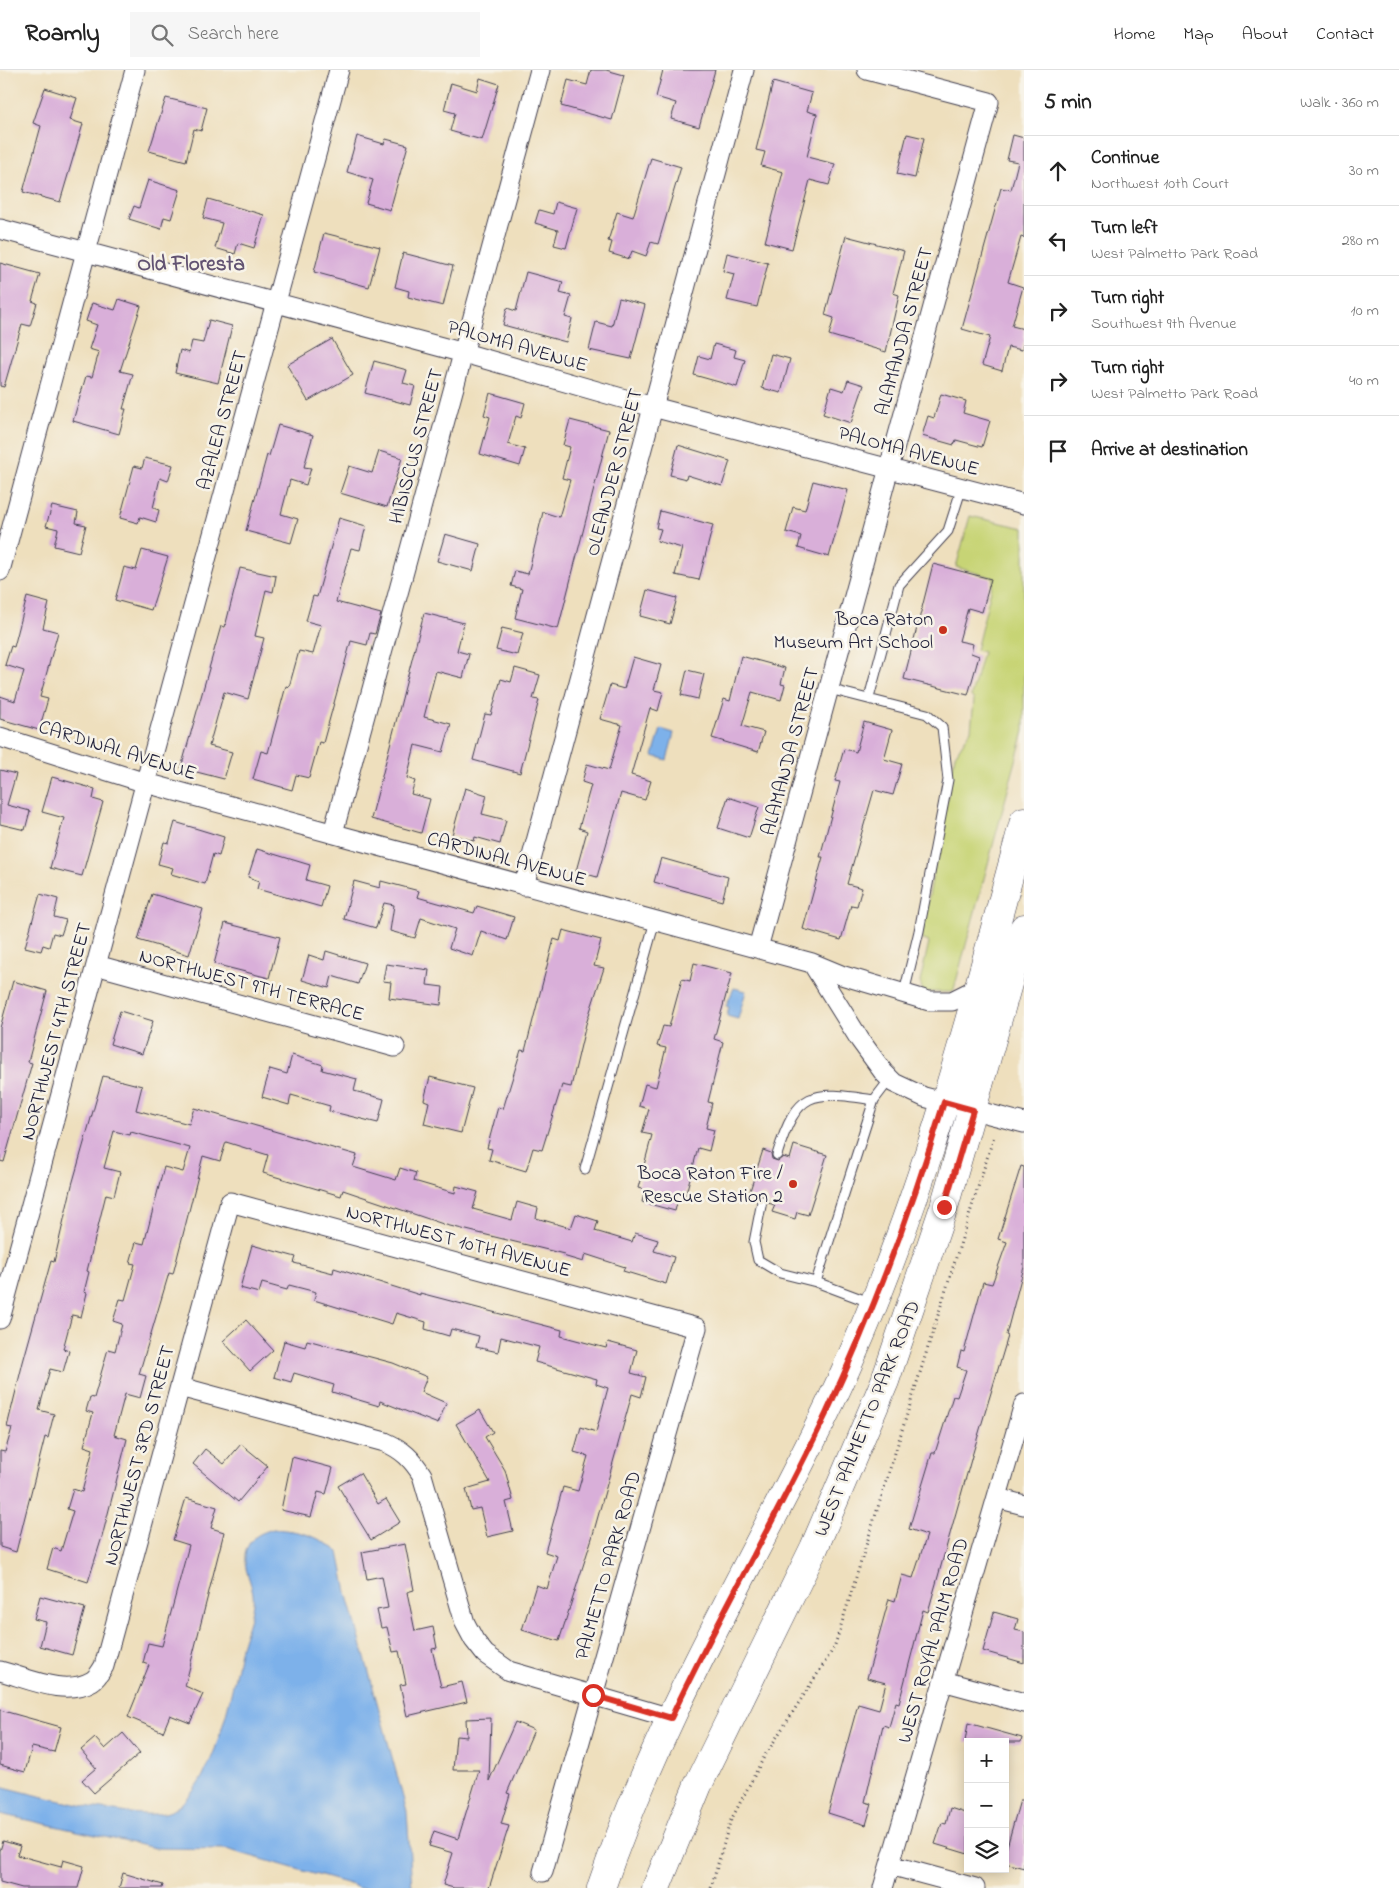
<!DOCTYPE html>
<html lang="en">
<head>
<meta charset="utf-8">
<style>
  body { margin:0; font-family:"Indie Flower",sans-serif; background:#f6f6f6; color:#222 }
  .controls { position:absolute; right:15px; bottom:15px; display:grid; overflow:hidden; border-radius:0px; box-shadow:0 2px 12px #0003 }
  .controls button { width:45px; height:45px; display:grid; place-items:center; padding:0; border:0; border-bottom:1px solid #e0e0e0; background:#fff; color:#222; font:25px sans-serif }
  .stop { position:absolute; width:15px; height:15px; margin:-11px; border:4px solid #d93025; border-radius:50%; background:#fff }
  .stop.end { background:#d93025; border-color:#fff; box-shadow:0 1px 5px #0008 }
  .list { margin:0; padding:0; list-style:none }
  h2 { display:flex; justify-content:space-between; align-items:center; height:65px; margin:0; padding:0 20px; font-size:21px }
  h2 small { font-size:16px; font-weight:400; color:#767676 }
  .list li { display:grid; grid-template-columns:32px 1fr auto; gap:15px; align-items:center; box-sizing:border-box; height:70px; padding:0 20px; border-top:1px solid #e0e0e0 }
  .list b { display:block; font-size:19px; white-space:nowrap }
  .list p { margin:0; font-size:16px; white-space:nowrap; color:#767676 }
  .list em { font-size:16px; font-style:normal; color:#767676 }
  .icon { flex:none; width:28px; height:28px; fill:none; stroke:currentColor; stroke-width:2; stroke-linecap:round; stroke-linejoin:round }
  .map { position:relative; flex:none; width:1024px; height:1818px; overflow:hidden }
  header { display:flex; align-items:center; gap:30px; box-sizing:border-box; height:70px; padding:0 25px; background:#fff; border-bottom:1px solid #e0e0e0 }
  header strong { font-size:24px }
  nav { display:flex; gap:28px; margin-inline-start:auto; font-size:18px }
  .search { width:350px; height:45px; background:#f6f6f6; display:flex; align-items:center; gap:12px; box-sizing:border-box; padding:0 18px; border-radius:0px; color:#767676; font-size:19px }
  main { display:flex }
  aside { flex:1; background:#fff }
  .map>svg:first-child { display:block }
  .green { fill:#c7d475; stroke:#747b58 }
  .water { fill:#7db1ea; stroke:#506a92 }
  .building { fill:#d9afd9 }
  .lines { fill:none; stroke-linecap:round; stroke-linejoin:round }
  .service-casing { stroke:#413e4e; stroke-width:11 }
  .minor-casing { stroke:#413e4e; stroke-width:21 }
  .primary-casing { stroke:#413e4e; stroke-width:29 }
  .path { stroke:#413e4e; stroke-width:3; stroke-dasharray:1 4; stroke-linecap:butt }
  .service { stroke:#fff; stroke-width:9 }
  .minor { stroke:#fff; stroke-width:19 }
  .primary { stroke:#fff; stroke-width:28 }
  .route { stroke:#d93025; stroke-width:6 }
  .poi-dot { fill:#c8321e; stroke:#f7f3e8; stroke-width:2 }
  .labels { text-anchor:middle; stroke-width:5; stroke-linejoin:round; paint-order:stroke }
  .street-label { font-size:20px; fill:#22223b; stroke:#f7f3e8 }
  .poi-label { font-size:20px; fill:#22223b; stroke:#f7f3e8; text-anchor:end }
  .neighbourhood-label { font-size:21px; font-weight:bold; fill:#625372; stroke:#f7f3e8 }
</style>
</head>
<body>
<header>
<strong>Roamly</strong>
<div class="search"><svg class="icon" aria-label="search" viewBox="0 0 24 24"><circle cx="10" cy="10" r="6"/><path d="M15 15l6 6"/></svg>Search here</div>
<nav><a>Home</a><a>Map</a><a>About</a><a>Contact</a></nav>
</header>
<main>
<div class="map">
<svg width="1024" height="1818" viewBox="0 0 1024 1818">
  <rect width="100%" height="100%" fill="#f7f3e8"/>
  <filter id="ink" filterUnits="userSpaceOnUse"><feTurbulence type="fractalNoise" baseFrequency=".02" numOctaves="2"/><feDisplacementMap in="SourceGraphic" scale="10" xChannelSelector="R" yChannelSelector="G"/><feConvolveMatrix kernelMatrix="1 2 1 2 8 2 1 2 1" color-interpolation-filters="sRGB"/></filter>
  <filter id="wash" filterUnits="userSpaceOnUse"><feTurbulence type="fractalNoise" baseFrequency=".0096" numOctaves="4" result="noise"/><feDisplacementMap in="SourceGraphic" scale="20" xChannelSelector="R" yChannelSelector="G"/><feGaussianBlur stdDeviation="1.12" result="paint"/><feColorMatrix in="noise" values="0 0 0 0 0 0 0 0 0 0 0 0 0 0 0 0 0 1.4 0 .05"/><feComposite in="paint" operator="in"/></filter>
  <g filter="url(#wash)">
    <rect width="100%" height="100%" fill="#eedfbd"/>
    <!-- green -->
    <path class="green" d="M970 446 1024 458V661L954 919 952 922H923L920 912 929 872 921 869 955 685 971 660 974 630 971 626 983 582 976 580 994 508 956 497Z"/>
    <!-- water -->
    <path class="water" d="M661 659 674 663 667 690 653 686Z
      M734 918 746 921 738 949 727 946 729 937 726 936Z
      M273 1459C302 1461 316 1465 339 1482L347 1522 407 1742 412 1818H358L353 1815 226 1779 155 1778 0 1744V1716C31 1724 145 1754 171 1741 216 1717 231 1623 241 1577 245 1563 251 1548 253 1533 256 1515 239 1497 247 1478 252 1466 261 1463 273 1459Z"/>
    <g id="blocks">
      <!-- building -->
      <path class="building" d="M591 0H606L624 5 612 50 561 36 568 10 587 15Z
        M663 0H715L699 57 671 49 676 33 656 27Z
        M480 8 499 14 482 70 450 61 455 43 444 40 451 13 477 21Z
        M773 12 812 23 807 41 817 44 807 87 835 94 829 115 810 110 792 179 765 172 783 102 761 96 765 82 756 80Z
        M45 18 77 28 70 50 83 54 60 132 23 122 41 56 33 53Z
        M166 28 207 38 201 61 194 59 186 91 149 81Z
        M907 64 924 68 915 108 897 104Z
        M1013 65 1024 68V168L1021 167 1008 212 1023 217 1012 256 1024 259V271L1022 280 1008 277 1002 301 982 295 990 267 962 259 1001 118 1011 120 1018 92 1007 90Z
        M357 66 384 74 386 69 408 75 390 140 366 133 373 110 347 102Z
        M651 88 681 97 658 174 651 172 646 186 632 181 629 189 609 183 612 172 608 171 617 142 633 147Z
        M148 110 180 120 171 149 164 147 161 159 129 149 134 136 139 138Z
        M208 129 264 145 254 178 238 173 235 184 215 178 222 153 203 148Z
        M556 132 577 138 566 178 554 175 558 160 535 153 539 140 553 144Z
        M324 163 380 177 369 217 314 202Z
        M846 166 904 181 893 223 899 225 886 282 829 265 834 248 825 245Z
        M403 183 453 196 443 236 408 227 409 221 395 217Z
        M727 183 768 193 757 237 727 230 734 204 723 201Z
        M0 193 40 204 32 231 37 233 30 256 22 254 4 317 0 316Z
        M526 202 563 212 560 223 571 226 565 247 572 249 566 272 503 255 507 238 516 241Z
        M619 228 645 235 631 289 589 280 596 252 612 256Z
        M119 229 141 236 120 301 133 304 123 339H126L119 364 73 351 86 306 92 307 99 282 89 279 97 255 86 251 92 233 115 240Z
        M209 250 232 256 218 313 175 303 180 280 189 283 192 271 203 273Z
        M332 269 353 305 308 331 287 295Z
        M714 274 736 280 734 287 745 290 737 317 694 305 699 286 710 289Z
        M771 284 790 289 781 323 762 318Z
        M374 291 407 300 403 313 415 316 410 335 365 323Z
        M848 310 864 315 851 353 823 344 831 317 844 321Z
        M490 323 525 333 521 348 516 346 508 374 525 379 520 396 480 384 490 347 484 345Z
        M941 324 966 331 963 343 990 351 982 377 956 370 954 375 922 366 928 346 934 348Z
        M570 350 609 360 558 559 515 548 522 519 511 516 515 501 528 504 543 442 559 447 570 410 562 408 570 377 563 375Z
        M278 355 313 365 304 397 311 398 306 415 290 410 281 444 298 449 291 473 246 461 267 385 269 386Z
        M678 375 730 391 722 416 687 405 686 409 670 405Z
        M379 381 402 388 387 437 340 423 349 396 372 403Z
        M145 388 173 395 168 411 160 408 153 438 159 440 156 452 140 447 138 453 120 448 134 396 142 398Z
        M813 411 848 420 829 487 798 478 801 466 786 462 793 437 805 440Z
        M52 436 78 442 76 453 86 455 79 482 54 476 58 459 46 456Z
        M660 441 713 455 699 510 675 505 682 478 657 471 661 459 656 458Z
        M339 448 366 456 360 480 351 478 336 532 381 544 375 564 370 563 367 575 351 571 323 673 319 672 309 708 296 705 292 720 253 709 261 681 268 683 286 616 289 617 299 581 313 584 321 555 306 551 313 526 317 527Z
        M445 464 480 474 473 501 437 491Z
        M142 480 168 487 151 540 115 530 124 497 136 500Z
        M933 494 991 509 982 542 968 538 959 571 973 574 971 583 979 586 968 625 904 609Z
        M240 498 276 506 273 522 266 520 255 566 264 568 248 629 224 622 209 676 232 682 224 709 181 698 221 556 225 557Z
        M647 520 677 528 670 554 640 546Z
        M27 527 49 533 43 558 58 562 40 627 48 629 39 660 0 649V626L15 631 24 601 5 595 11 576 14 577Z
        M424 543 464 553 457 581 469 584 463 608 436 601 424 647 451 654 443 682 415 675 407 708 415 711 411 724 430 729 421 763 371 749Z
        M502 558 523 563 517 585 496 580Z
        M741 586 785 598 781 614 785 615 781 630 752 622 742 656 764 662 758 682 712 668 724 629 730 631Z
        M633 587 661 595 654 620 663 622 658 641 650 638 631 705 651 711 645 730 621 723 597 807 576 801 587 761 579 758 591 715 582 712 587 694 609 700 622 655 600 649 610 615 624 619Z
        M515 598 540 605 533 629 539 630 520 703 473 690 485 644 491 645 501 609 511 612Z
        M687 600 704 604 698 629 681 625Z
        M864 652 892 660 884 689 902 694 893 725 874 720 847 814 862 818 857 836 851 835 841 870 803 859 823 787H820L840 712 835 711 844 679 856 682Z
        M0 700 16 704 7 735 30 741 25 760 0 754Z
        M52 707 95 719 93 729 103 732 82 806 50 798 64 748 42 742Z
        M465 718 487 725 482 744 506 750 500 774 475 767 474 771 452 765Z
        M728 727 759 737 749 768 718 758Z
        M175 752 224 767 219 786 213 784 205 814 171 804 173 798 158 794 164 772 169 773Z
        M257 779 310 795 306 810 327 816 321 837 257 819 259 811 248 807Z
        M661 788 728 807 722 831 654 812Z
        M354 811 380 818 381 811 419 821 417 827 474 843 477 836 514 847 507 870 481 861 473 886 449 878 455 859 421 848 415 868 390 861 394 835 384 833 376 858 344 849Z
        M40 824 58 829 54 847 66 850 61 865 53 863 49 877 43 875 41 881 25 877Z
        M152 824 203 839 189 885 138 870Z
        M225 853 280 867 269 908 214 894Z
        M563 860 601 870 594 896 604 898 586 954 571 1017 562 1015 542 1080 533 1078 526 1101 489 1090 492 1079 487 1078 498 1037 503 1039 521 980 525 981 554 869 560 871Z
        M326 881 365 893 358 914 332 906 329 918 302 910 309 885 324 890Z
        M694 893 732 903 714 969 723 972 708 1032 712 1033 706 1058 714 1060 709 1081 698 1078 684 1131 678 1129 675 1141 642 1132 645 1120 638 1118 652 1065 642 1063 649 1039 639 1036 645 1014 656 1017 666 978 657 976 663 956 669 957 682 909 690 911Z
        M386 894 429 900 427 915 443 917 441 935 389 928 391 912 383 911Z
        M13 911 47 921 28 992 32 993 4 1092 0 1091V958Z
        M120 941 153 951 142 984 110 974Z
        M292 985 323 995 322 1000 357 1009 354 1021 384 1029 378 1053 329 1041 330 1036 291 1025 289 1035 262 1027 270 999 287 1004Z
        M103 1006 142 1016 136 1040 189 1054 194 1038 357 1085 353 1097 396 1110 400 1098 416 1103 414 1111 455 1123 456 1116 478 1122 473 1139 512 1150 517 1132 538 1138 536 1148 571 1158 576 1144 598 1151 595 1161 632 1172 635 1163 658 1170 654 1181 674 1187 666 1214 623 1201 625 1197 585 1184 583 1192 563 1186 564 1184 446 1155 343 1120 341 1126 263 1103 268 1085 226 1072 220 1091 203 1086 173 1204 169 1203 139 1304 146 1306 140 1328 125 1324 114 1365 127 1369 102 1467 88 1512 47 1499 53 1478 61 1481 73 1441 67 1439 73 1419 82 1422 93 1379 84 1376 93 1343 86 1341 90 1327 94 1328 108 1279 115 1281 122 1254 113 1251 120 1229 125 1230 135 1194 130 1193 136 1172 144 1174 164 1097 183 1102 190 1078 131 1062 130 1065 114 1061 104 1098 120 1102 114 1126 106 1124 87 1201 89 1202 84 1222 87 1223 81 1247 72 1245 63 1279 69 1281 63 1302 50 1299 39 1340 54 1344 48 1368 45 1367 16 1482 0 1477V1381L5 1382 12 1358 7 1357 23 1292 51 1191 54 1192 72 1115Z
        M430 1007 473 1018 461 1063 424 1054 429 1032 424 1030Z
        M794 1075 827 1085 808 1145 797 1142 795 1149 772 1142 775 1135 768 1133V1129L764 1125H760L756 1130 748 1127 763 1080 771 1083 772 1089 778 1091 783 1087 790 1089Z
        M1021 1096 1024 1097V1197L1006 1265 1008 1266 972 1386 928 1542 923 1540 899 1633 896 1632 889 1657 883 1655 865 1732 872 1734 866 1755 828 1743 858 1634 879 1640 886 1613 867 1608 889 1529 895 1531 902 1505 913 1508 927 1465 909 1459 932 1383H935L953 1326 957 1327 966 1300 957 1297 961 1281 964 1282 983 1212 992 1214 1007 1172 998 1169Z
        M252 1175 296 1187 294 1193 333 1203 334 1198 420 1225V1223L562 1260 561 1266 606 1278 608 1272 637 1280 631 1303 646 1307 641 1327 632 1324 592 1468 559 1571 522 1560 536 1515 547 1519 557 1486 545 1482 563 1417 578 1421 588 1386 574 1382 581 1357 596 1362 608 1318 596 1314 597 1309 535 1292 539 1277 501 1267 498 1282 476 1277 479 1266 451 1259 449 1266 425 1259 426 1252 396 1243 392 1254 314 1230 316 1222 289 1215 287 1220 262 1213 259 1223 240 1218Z
        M246 1250 273 1280 250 1301 223 1271Z
        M307 1270 393 1293 427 1307 421 1322 446 1333 438 1354 380 1331 379 1336 332 1322 334 1315 294 1303 291 1312 274 1307 284 1271 305 1277Z
        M480 1340 493 1362 485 1367 505 1400 513 1430 506 1432 513 1461 487 1467 480 1438 471 1440 466 1419 490 1412 456 1354Z
        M241 1374 268 1396 238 1432 193 1394 205 1379 224 1394Z
        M292 1387 333 1398 326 1424 318 1422 311 1447 281 1440Z
        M360 1403 378 1434 386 1429 400 1452 371 1470 338 1416Z
        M186 1428 217 1437 211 1458 224 1462 185 1616 203 1624 190 1653 170 1645 163 1662 128 1647 149 1595 143 1593 148 1573 162 1576 189 1475 173 1470Z
        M405 1474 414 1520 407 1522 415 1561 433 1557 437 1578 432 1579 441 1617 462 1612 467 1632 407 1646 400 1615 406 1614 399 1581 393 1582 387 1557 381 1558 377 1540 388 1538 382 1506 367 1509 362 1482Z
        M40 1526 85 1538 72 1585 40 1576 46 1552 34 1549Z
        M994 1542 1018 1549 1015 1560 1024 1562V1593L983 1581Z
        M0 1640 61 1657 54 1682 32 1677 25 1702 0 1695Z
        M491 1648 489 1711 515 1652 534 1660 507 1723 510 1724 501 1754 509 1756 489 1818H454L443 1815 453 1783 429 1776 434 1761 458 1769 479 1700H453L456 1666 467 1667 466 1649Z
        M968 1653 1022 1668 1021 1672H965Z
        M123 1663 140 1683 94 1723 82 1710 96 1698 81 1680 95 1668 105 1679Z
        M1020 1730H1024V1798L1005 1793V1784Z
        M950 1738 968 1744V1784L935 1774 942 1753 946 1754Z
        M3 1771 20 1776 17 1785 61 1797 63 1790 84 1796 78 1818H22L0 1812V1781Z
        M123 1803 163 1815 162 1818H119Z"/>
    </g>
  </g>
  <g filter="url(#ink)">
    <use href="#blocks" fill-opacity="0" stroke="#413e4e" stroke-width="1"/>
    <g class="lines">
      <!-- service casing -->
      <g class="service-casing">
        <path id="service" d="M829 619 927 644 942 657 948 710 919 861 904 923
          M869 628 899 515 948 461 962 417
          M777 1085C797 1020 811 1020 874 1030
          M585 1099 655 851
          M762 1131 754 1172 758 1190 780 1203 816 1212
          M872 1233 816 1212 874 1030 890 1009"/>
      </g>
      <!-- minor casing -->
      <g class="minor-casing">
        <path id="minor" d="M0 159 464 283 653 337 1024 434
          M0 501 135 0
          M0 667 146 713 812 893 860 970 884 1003 894 1013 924 1027 1024 1053
          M333 763 540 0
          M524 816 744 0
          M758 878 989 32 867 0
          M812 893 841 905 929 931H952L978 918
          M96 895 395 977
          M0 1249 339 0
          M180 1317 385 1372C403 1380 412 1389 422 1405L465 1553 474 1570 485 1584 509 1601 671 1648
          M997 1428 1024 1435
          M0 1601C27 1608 65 1627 92 1611 97 1608 101 1601 104 1596L230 1132 697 1258 543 1802
          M943 1611 1024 1633
          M890 1795 975 1818
          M883 1818 1024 1334"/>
      </g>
      <!-- primary casing -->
      <g class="primary-casing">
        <path id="primary" d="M601 1818C642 1697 701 1584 760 1471 791 1411 823 1352 850 1290 927 1117 975 933 1024 751
          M656 1818 698 1715 814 1478 885 1311 944 1137 1024 858"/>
      </g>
      <!-- path -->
      <path class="path" d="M711 1818 730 1752 764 1687 834 1578 994 1066"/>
      <!-- service -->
      <use href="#service" class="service"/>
      <!-- minor -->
      <use href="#minor" class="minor"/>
      <!-- primary -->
      <use href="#primary" class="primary"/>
    </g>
  </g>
  <g class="lines" filter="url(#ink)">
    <!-- route -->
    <path class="route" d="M593 1625 671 1648C719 1545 777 1447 826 1344 873 1243 912 1139 944 1032L973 1040 944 1137"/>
  </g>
  <!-- markers -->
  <g class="poi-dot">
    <circle cx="943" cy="560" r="5"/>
    <circle cx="793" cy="1114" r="5"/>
  </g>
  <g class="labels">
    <!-- street labels -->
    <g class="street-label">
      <text transform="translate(903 261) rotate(-75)" y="7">ALAMANDA STREET</text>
      <text transform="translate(518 275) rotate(16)" y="7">PALOMA AVENUE</text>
      <text transform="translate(221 350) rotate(-75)" y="7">AZALEA STREET</text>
      <text transform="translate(415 376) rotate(-75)" y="7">HIBISCUS STREET</text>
      <text transform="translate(909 380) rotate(15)" y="7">PALOMA AVENUE</text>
      <text transform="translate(613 402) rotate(-75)" y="7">OLEANDER STREET</text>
      <text transform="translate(118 679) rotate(17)" y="7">CARDINAL AVENUE</text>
      <text transform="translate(789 681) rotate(-75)" y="7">ALAMANDA STREET</text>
      <text transform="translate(507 788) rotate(15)" y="7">CARDINAL AVENUE</text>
      <text transform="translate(252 914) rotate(15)" y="7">NORTHWEST 9TH TERRACE</text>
      <text transform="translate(55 961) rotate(-75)" y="7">NORTHWEST 4TH STREET</text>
      <text transform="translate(459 1170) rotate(15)" y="7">NORTHWEST 10TH AVENUE</text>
      <text transform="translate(866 1348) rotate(-68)" y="7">WEST PALMETTO PARK ROAD</text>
      <text transform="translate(138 1385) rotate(-75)" y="7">NORTHWEST 3RD STREET</text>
      <text transform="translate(607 1495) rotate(-74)" y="7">PALMETTO PARK ROAD</text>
      <text transform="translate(932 1570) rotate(-74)" y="7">WEST ROYAL PALM ROAD</text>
    </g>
    <!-- poi labels -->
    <g class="poi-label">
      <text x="933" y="555">Boca Raton<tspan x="933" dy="23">Museum Art School</tspan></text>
      <text x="783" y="1109">Boca Raton Fire /<tspan x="783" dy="23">Rescue Station 2</tspan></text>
    </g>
    <!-- neighbourhood labels -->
    <g class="neighbourhood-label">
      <text x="191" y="200">Old Floresta</text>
    </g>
  </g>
</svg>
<div class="controls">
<button>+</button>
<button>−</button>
<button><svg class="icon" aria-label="layers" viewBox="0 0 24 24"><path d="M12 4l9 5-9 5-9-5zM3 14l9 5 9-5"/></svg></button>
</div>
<div class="stop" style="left:593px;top:1625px"></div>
<div class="stop end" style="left:944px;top:1137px"></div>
</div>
<aside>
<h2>5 min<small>Walk · 360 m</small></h2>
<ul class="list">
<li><svg class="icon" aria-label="ahead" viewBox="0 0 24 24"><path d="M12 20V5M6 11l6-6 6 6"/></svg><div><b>Continue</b><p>Northwest 10th Court</p></div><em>30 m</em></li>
<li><svg class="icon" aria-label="left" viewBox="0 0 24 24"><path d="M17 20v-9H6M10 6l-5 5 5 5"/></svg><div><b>Turn left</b><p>West Palmetto Park Road</p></div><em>280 m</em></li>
<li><svg class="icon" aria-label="right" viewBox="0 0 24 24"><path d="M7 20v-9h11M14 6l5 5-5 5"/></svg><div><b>Turn right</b><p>Southwest 9th Avenue</p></div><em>10 m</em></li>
<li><svg class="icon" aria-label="right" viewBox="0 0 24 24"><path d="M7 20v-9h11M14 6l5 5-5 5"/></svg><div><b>Turn right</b><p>West Palmetto Park Road</p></div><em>40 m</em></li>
<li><svg class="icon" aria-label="arrive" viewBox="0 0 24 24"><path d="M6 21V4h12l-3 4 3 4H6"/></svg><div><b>Arrive at destination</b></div></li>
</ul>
</aside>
</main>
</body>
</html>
